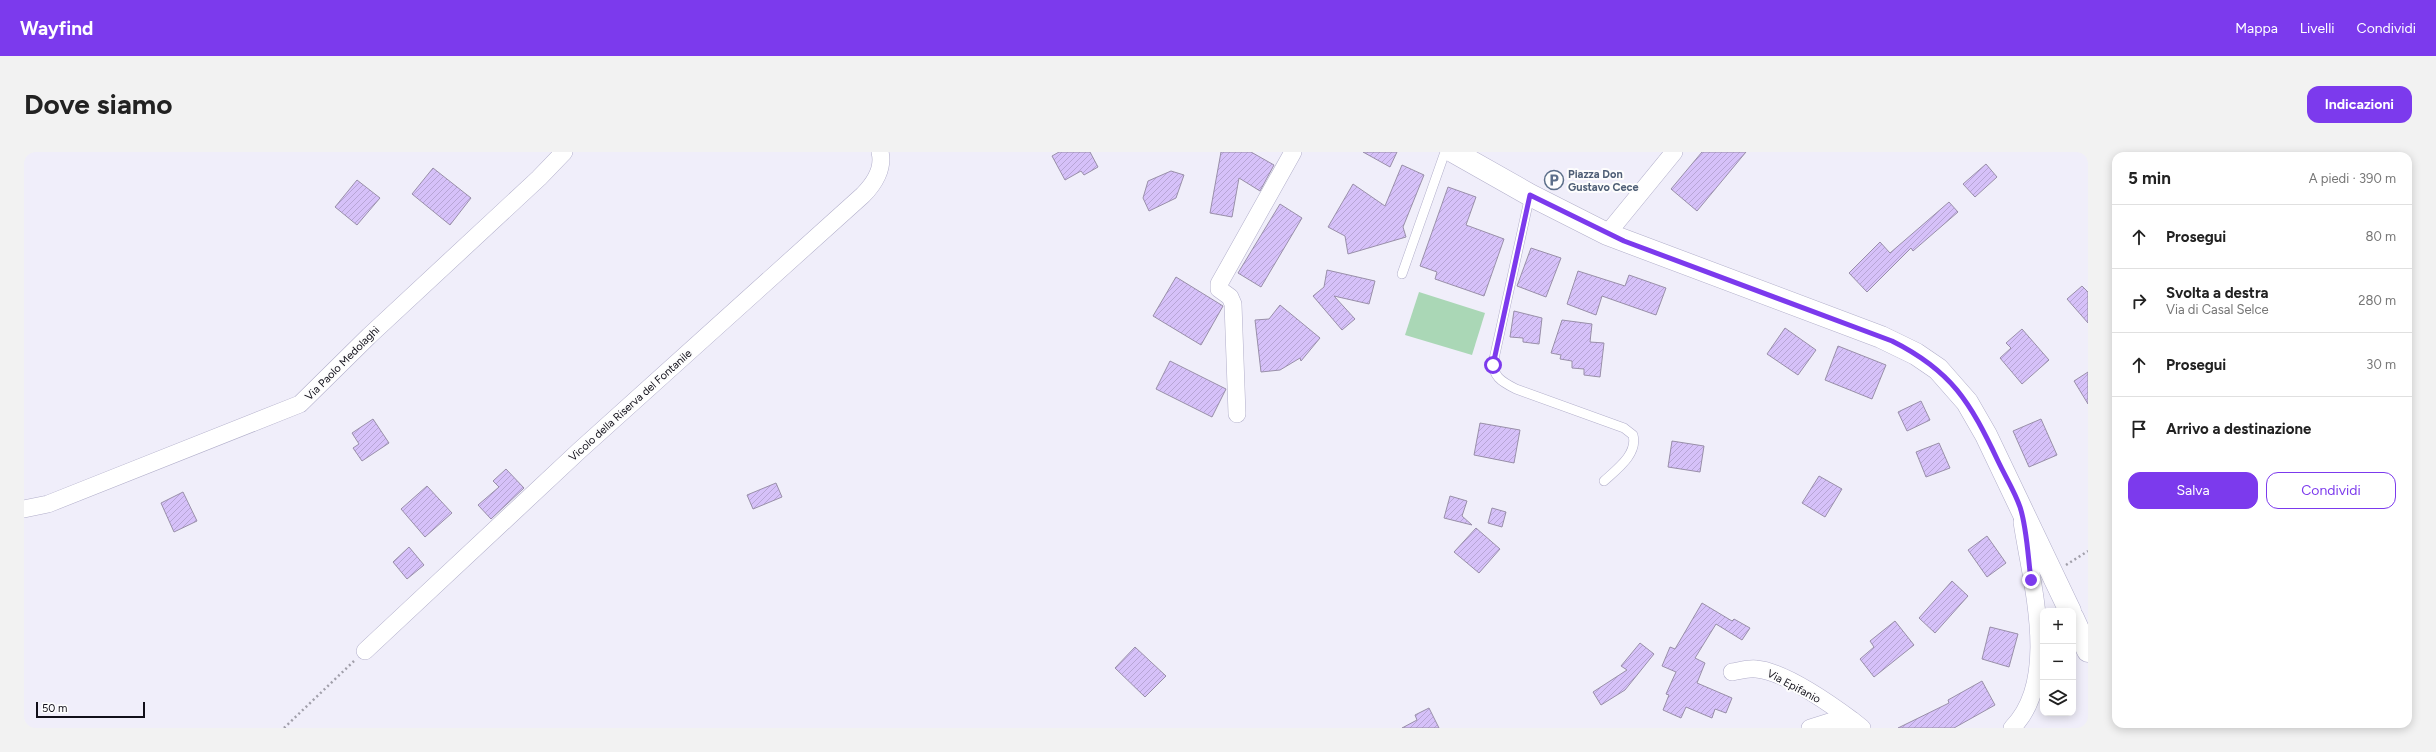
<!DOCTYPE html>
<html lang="it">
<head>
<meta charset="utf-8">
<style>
  body { margin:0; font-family:Figtree,sans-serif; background:#f2f2f2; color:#222 }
  .controls { position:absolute; right:12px; bottom:12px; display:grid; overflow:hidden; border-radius:8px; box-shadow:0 2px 10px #0003 }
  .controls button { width:36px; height:36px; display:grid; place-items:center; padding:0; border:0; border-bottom:1px solid #e0e0e0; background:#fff; color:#222; font:20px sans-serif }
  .scale { position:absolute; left:12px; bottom:10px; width:109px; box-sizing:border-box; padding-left:4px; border:2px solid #110f19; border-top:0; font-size:11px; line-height:14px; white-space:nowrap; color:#110f19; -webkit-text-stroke:3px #fdfdfd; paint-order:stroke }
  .stop { position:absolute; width:12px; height:12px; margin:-9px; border:3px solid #7c3aed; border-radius:50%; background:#fff }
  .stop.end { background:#7c3aed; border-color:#fff; box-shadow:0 1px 4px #0008 }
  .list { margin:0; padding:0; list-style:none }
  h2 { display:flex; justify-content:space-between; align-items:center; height:52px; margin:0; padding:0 16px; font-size:17px }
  h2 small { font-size:13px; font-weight:400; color:#767676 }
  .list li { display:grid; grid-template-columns:26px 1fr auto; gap:12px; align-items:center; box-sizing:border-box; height:64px; padding:0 16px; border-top:1px solid #e0e0e0 }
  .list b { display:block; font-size:15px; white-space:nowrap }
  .list p { margin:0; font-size:13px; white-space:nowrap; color:#767676 }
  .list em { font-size:13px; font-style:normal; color:#767676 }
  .actions { display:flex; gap:8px; padding:12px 16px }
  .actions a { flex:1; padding:9px 0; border:1px solid #7c3aed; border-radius:12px; text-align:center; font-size:14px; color:#7c3aed }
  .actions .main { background:#7c3aed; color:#fff }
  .icon { flex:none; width:22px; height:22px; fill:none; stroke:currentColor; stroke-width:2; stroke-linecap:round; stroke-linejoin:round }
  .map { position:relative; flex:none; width:2064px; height:576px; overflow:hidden; border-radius:12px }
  header { display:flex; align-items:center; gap:24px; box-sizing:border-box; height:56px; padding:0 20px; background:#7c3aed; color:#fff }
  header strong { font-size:19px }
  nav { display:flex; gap:22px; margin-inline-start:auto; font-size:14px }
  .intro { display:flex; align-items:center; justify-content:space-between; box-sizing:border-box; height:96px; padding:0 24px }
  h1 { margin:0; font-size:28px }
  .button { padding:10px 18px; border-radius:12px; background:#7c3aed; color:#fff; font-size:14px; font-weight:700 }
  main { display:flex; gap:24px; padding:0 24px }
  aside { flex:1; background:#fff; border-radius:12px; box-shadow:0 2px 10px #0003 }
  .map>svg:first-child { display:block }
  .garden { fill:#aad7b6 }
  .building { fill:url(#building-hatch); stroke:#998fa9 }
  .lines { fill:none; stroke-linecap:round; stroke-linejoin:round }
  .service-casing { stroke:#b1aeca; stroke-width:10 }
  .minor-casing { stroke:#b1aeca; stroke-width:18 }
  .secondary-casing { stroke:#b1aeca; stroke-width:23 }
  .path { stroke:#a19faa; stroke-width:2.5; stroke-dasharray:2 3; stroke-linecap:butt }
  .service { stroke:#fff; stroke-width:9 }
  .minor { stroke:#fff; stroke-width:17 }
  .secondary { stroke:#fff; stroke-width:22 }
  .route { stroke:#7c3aed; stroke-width:5 }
  .labels { text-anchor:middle; stroke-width:4; stroke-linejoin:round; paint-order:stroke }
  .service-label { font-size:11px; font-weight:bold; fill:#4e5e75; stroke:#fdfdfd; text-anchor:start }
  .street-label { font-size:11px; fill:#110f19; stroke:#fdfdfd }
</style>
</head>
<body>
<header>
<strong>Wayfind</strong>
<nav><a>Mappa</a><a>Livelli</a><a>Condividi</a></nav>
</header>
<div class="intro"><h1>Dove siamo</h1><a class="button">Indicazioni</a></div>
<main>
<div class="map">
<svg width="2064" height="576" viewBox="0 0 2064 576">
  <defs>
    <pattern id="building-hatch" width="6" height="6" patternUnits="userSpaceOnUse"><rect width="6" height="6" fill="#d6c1f9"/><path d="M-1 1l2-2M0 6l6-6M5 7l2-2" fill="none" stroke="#b7a5d5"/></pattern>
  </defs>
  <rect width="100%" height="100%" fill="#f0eefa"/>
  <!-- garden -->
  <path class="garden" d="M1395 140 1461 161 1448 203 1381 183Z"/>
  <!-- building -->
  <path class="building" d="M1035 0H1066L1074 15 1060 23 1057 19 1041 28 1028 4Z
    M1197 0H1227L1250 13 1236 39 1215 26 1208 65 1186 61Z
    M1339 0H1373L1366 15Z
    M1678 0H1722L1673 59 1647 37Z
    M1962 12 1973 25 1951 45 1939 32Z
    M1378 13 1400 23 1379 75 1382 85 1324 102 1321 84 1304 75 1329 32 1361 54Z
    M409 16 447 46 426 73 388 42Z
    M1147 19 1160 23 1152 46 1125 59 1119 46 1124 29Z
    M333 28 356 46 333 73 311 55Z
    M1424 35 1452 45 1442 73 1480 87 1460 144 1411 127 1413 120 1396 114Z
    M1925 50 1934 60 1889 99 1887 96 1843 140 1825 121 1856 90 1866 101Z
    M1256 52 1278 66 1237 135 1214 121Z
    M1507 96 1537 106 1522 145 1493 134Z
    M1303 118 1351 129 1345 152 1310 144 1331 167 1318 178 1289 144 1300 135Z
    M1554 119 1601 134 1605 123 1642 136 1632 163 1578 144 1572 163 1543 152Z
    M1152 125 1199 154 1177 193 1129 164Z
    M2058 134 2064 140V171L2043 147Z
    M1256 153 1296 186 1277 209 1276 206 1256 218 1237 220 1231 168 1245 167Z
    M1490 159 1518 166 1515 192 1499 190V186L1486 185Z
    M1538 168 1568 172 1566 190 1580 191 1576 225 1560 223V217L1548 216V209L1536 207 1537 203 1527 201Z
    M1761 176 1792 198 1774 223 1743 202Z
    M1998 177 2025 208 1998 232 1976 206 1987 196 1982 191Z
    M1814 194 1862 213 1848 247 1801 228Z
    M1146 209 1202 237 1188 265 1132 237Z
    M2064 220V252L2050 229Z
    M1897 249 1906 268 1883 279 1874 260Z
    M349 267 365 291 338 309 329 296 335 292 328 281Z
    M2017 267 2033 303 2005 315 1989 279Z
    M1456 271 1496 278 1490 311 1450 303Z
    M1648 289 1680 294 1676 320 1644 315Z
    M1915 291 1926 316 1902 325 1892 300Z
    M482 317 500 336 467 367 454 353 475 335 469 329Z
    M1795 324 1818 337 1801 365 1778 351Z
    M752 331 758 345 729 357 723 343Z
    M403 334 428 361 401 385 377 357Z
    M159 340 173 369 150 380 137 351Z
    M1426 344 1443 349 1438 364 1448 373 1420 366Z
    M1468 356 1482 360 1478 375 1464 371Z
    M1452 376 1476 397 1455 421 1430 400Z
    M1963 384 1982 411 1963 425 1944 398Z
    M385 395 400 413 383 427 369 410Z
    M1928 429 1944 444 1911 481 1895 466Z
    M1678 451 1708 469 1710 467 1726 476 1718 488 1692 472 1671 506 1681 511 1673 531 1708 546 1702 561 1691 557 1688 566 1662 555 1657 566 1639 558 1645 543 1642 542 1652 520 1638 514 1646 495 1651 497Z
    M1871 469 1890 493 1850 525 1836 507 1850 495 1846 489Z
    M1966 475 1994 482 1985 515 1958 507Z
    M1616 491 1630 502 1601 538 1577 553 1569 540 1603 518 1597 514Z
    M1111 495 1142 524 1121 545 1091 516Z
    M1958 529 1971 553 1930 576H1874L1925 551 1924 548Z
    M1405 556 1415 576H1378L1393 568 1391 563Z"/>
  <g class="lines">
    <!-- service casing -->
    <g class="service-casing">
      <path id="service" d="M1506 43 1470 207C1467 224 1478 230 1492 237L1600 276 1609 283C1614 302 1593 317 1580 329
        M1378 122 1421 0"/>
    </g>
    <!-- minor casing -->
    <g class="minor-casing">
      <path id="minor" d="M1583 82 1650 0
        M1213 262 1209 152 1206 145 1195 137V132L1269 0
        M0 357 24 352 276 252 345 184 515 26 540 0
        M341 499 556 298 839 43C850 32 860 16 856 0
        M1708 520C1715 519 1724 516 1732 517 1760 519 1805 551 1828 568
        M1786 576 1805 570 1828 568 1838 576
        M1988 576C2036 528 2007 430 1998 370"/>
    </g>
    <!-- secondary casing -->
    <g class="secondary-casing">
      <path id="secondary" d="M1430 0 1506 43 1583 82 1857 185 1892 202 1914 217 1943 250 1962 283 2046 459
        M2049 466 2064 499"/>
    </g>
    <!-- path -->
    <path class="path" d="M2042 413 2064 399
      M260 576 330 509"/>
    <!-- service -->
    <use href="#service" class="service"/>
    <!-- minor -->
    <use href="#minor" class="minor"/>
    <!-- secondary -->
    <use href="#secondary" class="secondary"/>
  </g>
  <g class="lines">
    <!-- route -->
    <path class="route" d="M1469 213 1506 43 1600 89 1868 189C1928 219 1946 250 1974 309 1981 324 1991 340 1996 355 2003 376 2004 406 2007 428"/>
  </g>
  <!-- icons -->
  <defs>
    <g id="parking-ring" transform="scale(1)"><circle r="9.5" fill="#fdfdfd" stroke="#5c6f8a" stroke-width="1.5"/><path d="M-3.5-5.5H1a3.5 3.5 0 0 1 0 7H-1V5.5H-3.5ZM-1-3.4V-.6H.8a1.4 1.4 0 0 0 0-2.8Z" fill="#5c6f8a"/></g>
  </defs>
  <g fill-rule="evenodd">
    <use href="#parking-ring" x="1530" y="28"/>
  </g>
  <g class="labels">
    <!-- service labels -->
    <g class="service-label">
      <text x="1544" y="26">Piazza Don<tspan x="1544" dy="13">Gustavo Cece</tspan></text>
    </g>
    <!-- street labels -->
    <g class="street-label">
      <text transform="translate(318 211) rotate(-45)" y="4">Via Paolo Medolaghi</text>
      <text transform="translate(606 253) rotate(-42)" y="4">Vicolo della Riserva del Fontanile</text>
      <text transform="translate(1770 534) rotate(28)" y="4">Via Epifanio</text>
    </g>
  </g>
</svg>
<div class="controls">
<button>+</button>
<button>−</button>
<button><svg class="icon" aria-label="layers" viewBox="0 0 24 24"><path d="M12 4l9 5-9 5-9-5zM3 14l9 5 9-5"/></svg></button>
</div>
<div class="scale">50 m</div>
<div class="stop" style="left:1469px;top:213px"></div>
<div class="stop end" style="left:2007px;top:428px"></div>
</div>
<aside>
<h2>5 min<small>A piedi · 390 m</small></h2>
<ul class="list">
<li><svg class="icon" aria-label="ahead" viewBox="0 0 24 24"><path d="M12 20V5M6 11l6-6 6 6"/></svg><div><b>Prosegui</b></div><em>80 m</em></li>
<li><svg class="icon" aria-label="right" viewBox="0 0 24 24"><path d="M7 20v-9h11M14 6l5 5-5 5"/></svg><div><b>Svolta a destra</b><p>Via di Casal Selce</p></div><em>280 m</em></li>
<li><svg class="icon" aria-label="ahead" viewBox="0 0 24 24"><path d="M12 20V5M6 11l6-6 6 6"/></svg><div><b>Prosegui</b></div><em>30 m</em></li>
<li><svg class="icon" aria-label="arrive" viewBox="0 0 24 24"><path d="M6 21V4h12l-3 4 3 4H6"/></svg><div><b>Arrivo a destinazione</b></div></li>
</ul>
<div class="actions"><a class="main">Salva</a><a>Condividi</a></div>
</aside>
</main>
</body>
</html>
